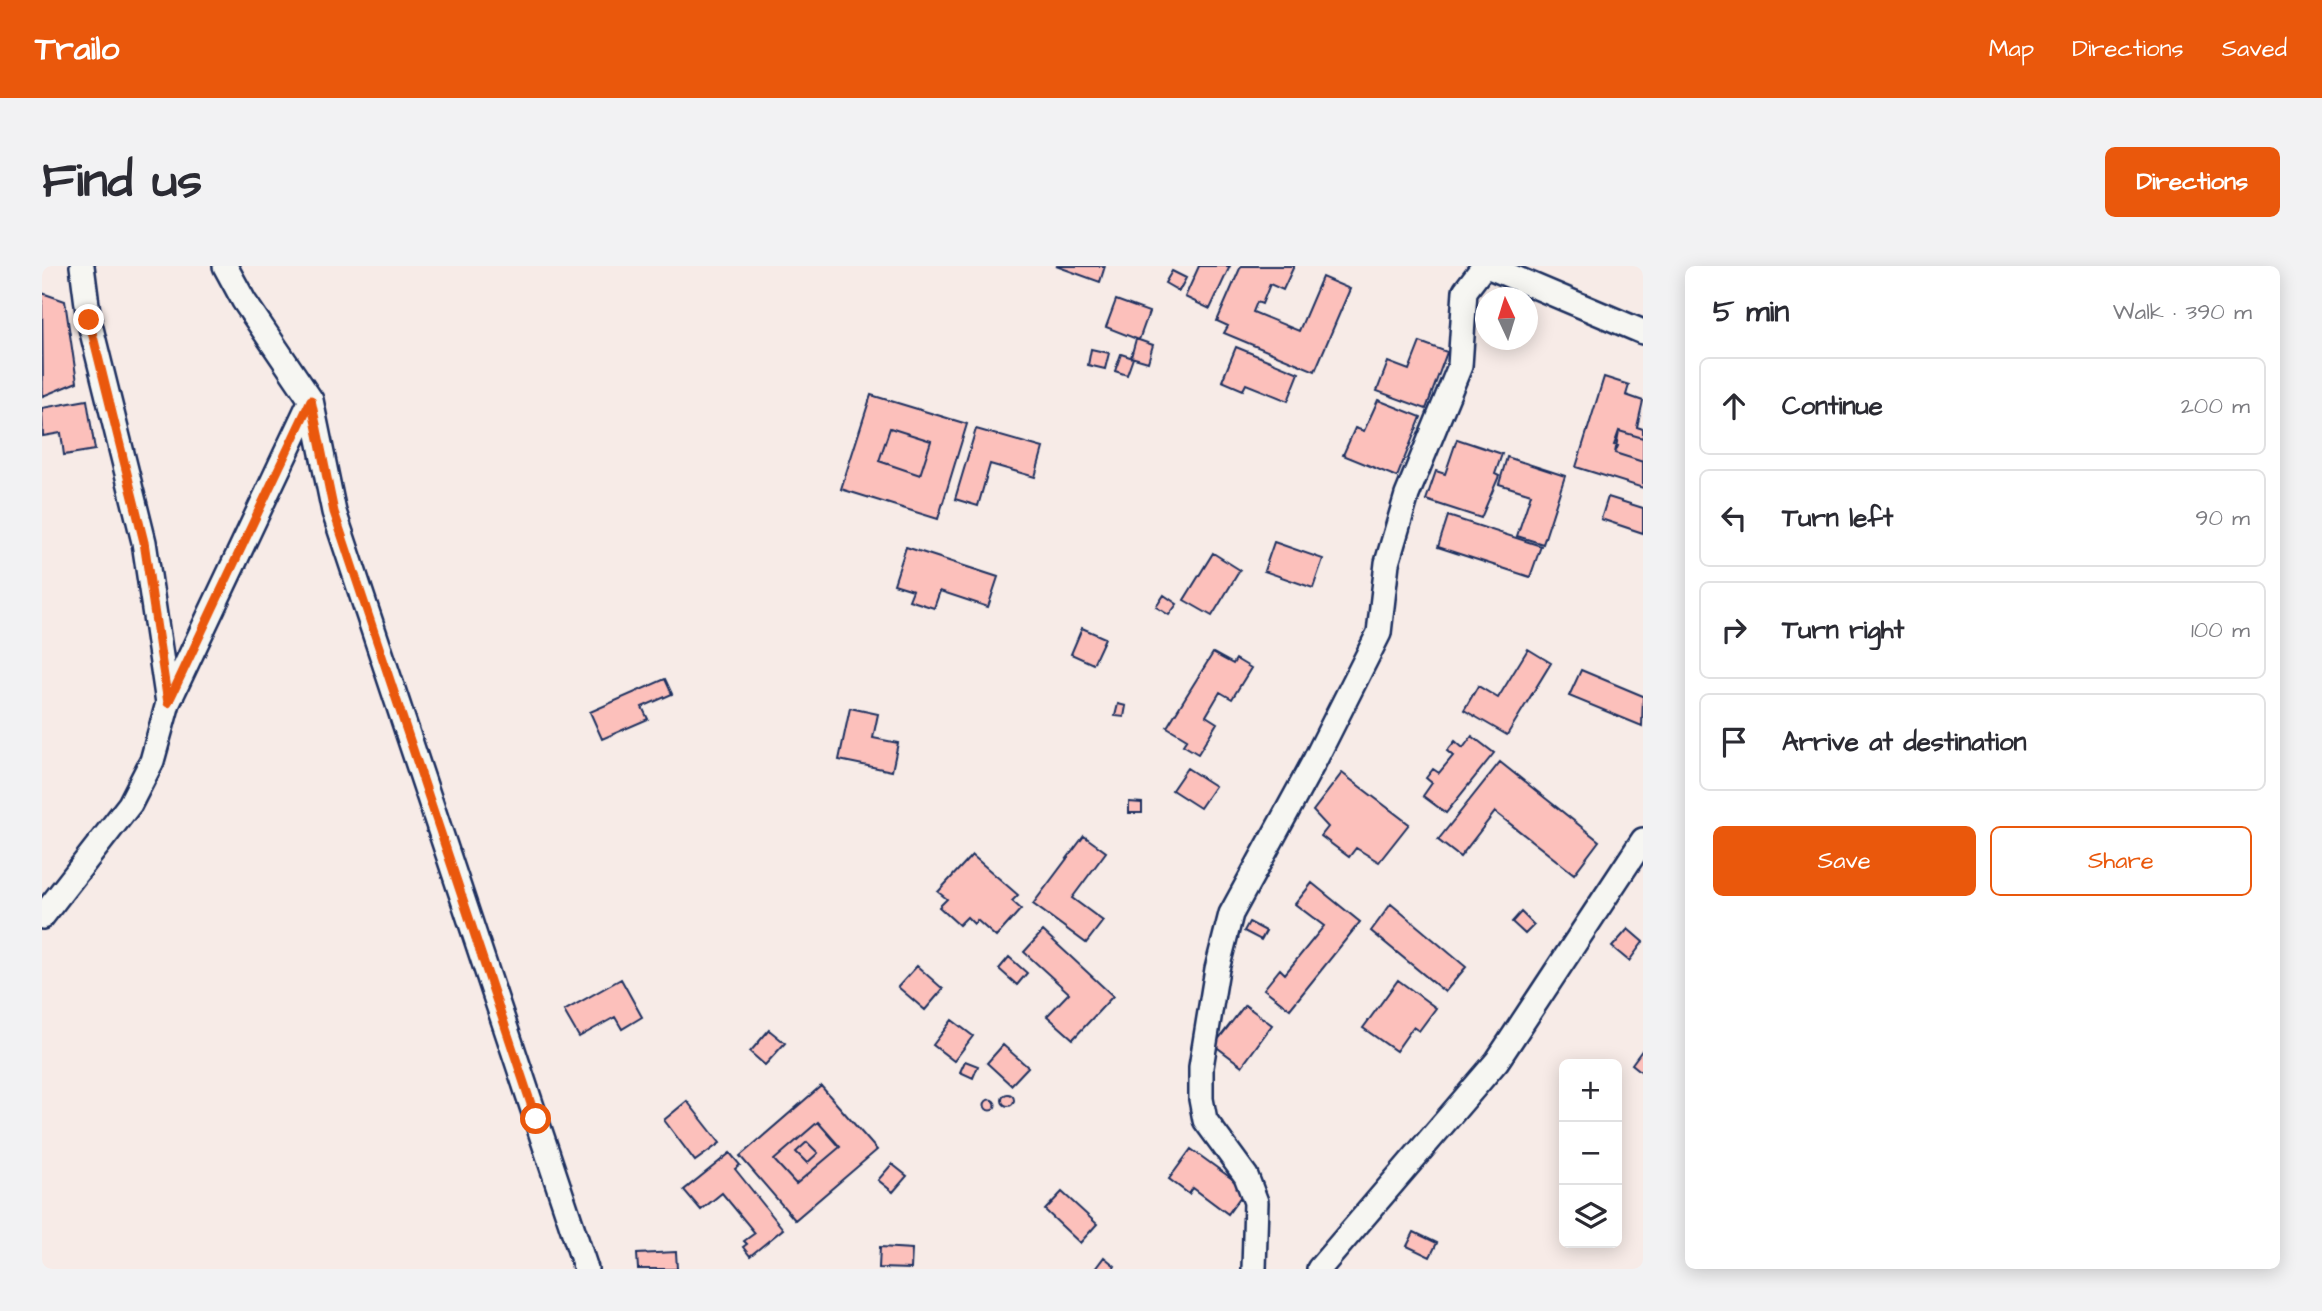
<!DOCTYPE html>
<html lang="en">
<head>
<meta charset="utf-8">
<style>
  body { margin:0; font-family:"Architects Daughter",sans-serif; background:#f2f2f3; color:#2b2b33 }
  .controls { position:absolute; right:21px; bottom:21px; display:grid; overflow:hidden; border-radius:10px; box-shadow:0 4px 18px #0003 }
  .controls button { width:63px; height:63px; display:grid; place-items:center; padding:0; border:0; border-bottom:2px solid #e1e1e2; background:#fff; color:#2b2b33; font:35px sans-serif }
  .compass { position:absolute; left:1433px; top:21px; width:63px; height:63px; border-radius:50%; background:#fff; box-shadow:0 4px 18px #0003; rotate:356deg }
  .stop { position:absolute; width:21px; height:21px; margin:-16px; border:5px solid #ea580c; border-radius:50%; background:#fff }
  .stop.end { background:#ea580c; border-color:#fff; box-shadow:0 2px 7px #0008 }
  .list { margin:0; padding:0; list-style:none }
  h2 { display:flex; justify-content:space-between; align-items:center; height:91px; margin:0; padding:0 28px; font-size:30px }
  h2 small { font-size:23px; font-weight:400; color:#7c7c81 }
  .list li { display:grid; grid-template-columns:46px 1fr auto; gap:21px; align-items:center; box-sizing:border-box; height:98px; margin:0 14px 14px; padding:0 14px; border:2px solid #e1e1e2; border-radius:10px }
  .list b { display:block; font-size:26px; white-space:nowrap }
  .list em { font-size:23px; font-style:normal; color:#7c7c81 }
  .actions { display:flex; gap:14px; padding:21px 28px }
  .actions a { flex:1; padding:16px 0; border:2px solid #ea580c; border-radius:10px; text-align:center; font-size:24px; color:#ea580c }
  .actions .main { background:#ea580c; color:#fff }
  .icon { flex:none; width:38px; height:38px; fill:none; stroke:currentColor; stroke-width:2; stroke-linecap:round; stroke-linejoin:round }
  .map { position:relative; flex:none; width:1601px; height:1003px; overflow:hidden; border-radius:10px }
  header { display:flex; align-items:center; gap:42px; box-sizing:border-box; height:98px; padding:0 35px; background:#ea580c; color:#fff }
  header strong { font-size:33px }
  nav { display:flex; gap:38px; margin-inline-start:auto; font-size:24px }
  .intro { display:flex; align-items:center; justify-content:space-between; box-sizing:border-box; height:168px; padding:0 42px }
  h1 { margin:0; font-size:49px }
  .button { padding:18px 32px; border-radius:10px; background:#ea580c; color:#fff; font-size:24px; font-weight:700 }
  main { display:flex; gap:42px; padding:0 42px }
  aside { flex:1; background:#fff; border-radius:10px; box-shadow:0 4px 18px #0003 }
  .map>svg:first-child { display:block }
  .building { fill:#fcc0bb; stroke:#1b2f5e; stroke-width:2; fill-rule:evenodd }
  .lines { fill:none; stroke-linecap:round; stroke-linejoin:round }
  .minor-casing { stroke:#1b2f5e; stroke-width:28 }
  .minor { stroke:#f6f6f2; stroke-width:23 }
  .route { stroke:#ea580c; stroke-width:9 }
</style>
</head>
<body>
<header>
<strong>Trailo</strong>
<nav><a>Map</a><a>Directions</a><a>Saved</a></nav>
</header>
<div class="intro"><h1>Find us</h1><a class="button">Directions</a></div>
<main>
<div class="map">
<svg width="1601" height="1003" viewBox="0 0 1601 1003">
  <rect width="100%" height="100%" fill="#f7ebe7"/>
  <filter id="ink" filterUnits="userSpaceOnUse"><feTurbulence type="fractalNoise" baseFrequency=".0143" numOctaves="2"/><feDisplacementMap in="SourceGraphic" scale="14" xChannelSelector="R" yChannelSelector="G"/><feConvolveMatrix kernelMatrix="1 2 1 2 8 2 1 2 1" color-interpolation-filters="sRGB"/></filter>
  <g filter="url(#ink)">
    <!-- building -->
    <path class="building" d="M1014 0H1063L1058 16Z
      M1157 0H1188L1168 43 1143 31Z
      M1199 0H1252L1241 24 1228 18 1220 38 1215 36 1211 46 1257 65 1280 11 1308 23 1273 105 1182 67 1186 60 1175 55Z
      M1130 5 1144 12 1137 25 1123 17Z
      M0 27 23 35 35 116 1 130Z
      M1074 34 1107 46 1097 74 1064 61Z
      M1094 73 1111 79 1106 96 1089 91Z
      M1378 76 1405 86 1384 143 1335 125 1346 96 1367 104Z
      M1194 81 1257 107 1246 135 1204 118 1201 124 1180 115Z
      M1049 83 1067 87 1063 103 1046 99Z
      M1079 88 1091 92 1085 109 1073 105Z
      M1562 111 1587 119 1584 129 1601 135 1595 161 1601 163V172L1577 165 1572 179 1576 180 1573 187 1601 196V222L1534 201Z
      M829 129 925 158 896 253 799 223ZM848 162 889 175 878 209 837 195Z
      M45 134 53 184 22 189 19 167 1 170 0 142Z
      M1336 134 1379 151 1355 211 1301 189 1313 162 1322 165Z
      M848 162 889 175 878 209 837 195Z
      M934 163 1001 182 993 211 948 198 936 240 913 233Z
      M1577 165 1601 172V196L1573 187Z
      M1415 173 1460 188 1453 208 1457 210 1439 252 1384 234 1394 205 1403 208Z
      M1465 191 1523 210 1501 278 1475 270 1489 228 1457 218Z
      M1566 231 1601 242V267L1559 253Z
      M1406 250 1499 280 1488 311 1396 281Z
      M1232 276 1281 293 1271 322 1222 305Z
      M864 281 956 311 946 341 898 325 892 342 867 334 871 324 852 318Z
      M1171 287 1198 304 1170 350 1142 334Z
      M1122 329 1135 338 1127 349 1114 341Z
      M1040 362 1063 372 1051 398 1029 388Z
      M1486 383 1509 397 1465 469 1422 444 1436 420 1456 432Z
      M1171 387 1191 398 1194 393 1209 402 1190 433 1178 426 1164 450 1175 457 1156 488 1141 479 1145 473 1125 461Z
      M1539 404 1601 430 1600 460 1527 430Z
      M623 413 630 428 600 441 606 453 560 473 548 446Z
      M1076 438 1084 440 1082 451 1073 450Z
      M808 442 836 448 831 472 856 477 850 505 797 494Z
      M1430 470 1452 487 1404 547 1381 530 1390 517 1384 512 1391 503 1397 507 1411 490 1405 485 1413 475 1421 482Z
      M1458 496 1557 575 1532 608 1453 546 1418 591 1396 574Z
      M1145 502 1173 520 1158 542 1130 524Z
      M1300 507 1367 558 1337 596 1314 582 1307 591 1279 570 1286 561 1271 545Z
      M1087 536 1100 537V547H1087Z
      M1042 570 1064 586 1030 632 1061 655 1044 677 991 638Z
      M930 589 976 629 970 635 979 643 954 671 935 654 932 658 925 651 917 659 897 641 905 633 896 626Z
      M1270 617 1318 656 1248 743 1222 723 1238 703 1243 708 1282 660 1253 638Z
      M1349 638 1424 701 1403 726 1329 665Z
      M1479 646 1492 659 1483 668 1470 656Z
      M1207 656 1224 665 1219 674 1202 665Z
      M1586 663 1601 676 1587 695 1570 681Z
      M1001 665 1071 730 1031 773 1005 750 1027 727 982 686Z
      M967 691 985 707 975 719 957 703Z
      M875 700 901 723 883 744 856 721Z
      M579 713 600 751 580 763 573 751 537 771 522 745Z
      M1356 714 1394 742 1377 765 1371 761 1354 785 1321 762Z
      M1203 739 1230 759 1200 800 1172 779Z
      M910 754 931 770 912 795 891 779Z
      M727 764 743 777 723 799 708 786Z
      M961 779 986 801 969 819 945 797Z
      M1601 783V807L1590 798Z
      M923 795 936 800 931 812 918 806Z
      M779 820 835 884 753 954 698 890ZM776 856 798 881 754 918 732 894Z
      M960 834a6 6 0 1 1 12 0a6 6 0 1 1-12 0Z
      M942.5 839a5.5 5.5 0 1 1 11 0a5.5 5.5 0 1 1-11 0Z
      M645 835 678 877 653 895 622 854Z
      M776 856 798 881 754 918 732 894ZM765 876 776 887 765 897 754 886Z
      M765 876 776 887 765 897 754 886Z
      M1149 883 1204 923 1186 948 1151 922 1147 928 1127 913Z
      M688 887 698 899 693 903 741 963 708 990 701 981 705 978 702 975 713 967 680 927 659 944 642 924Z
      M850 898 865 910 851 926 836 914Z
      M1020 926 1055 958 1038 977 1003 944Z
      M1372 966 1395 977 1388 991 1365 980Z
      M838 981 870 983 869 1003 837 1002Z
      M634 986 635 1003H596L595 988Z
      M1062 991 1073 1000 1071 1003H1053Z"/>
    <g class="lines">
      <!-- minor casing -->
      <g class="minor-casing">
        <path id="minor" d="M183 0 202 35 269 134 292 246 544 1003
          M1445 0 1601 66
          M126 437 269 134
          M0 651 88 538 110 495 126 437 102 276 47 54 40 0
          M1212 1003 1214 936 1204 910 1163 854 1159 833V801L1175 703 1189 648 1273 494 1337 367 1345 297 1365 229 1418 100 1423 25 1442 0
          M1277 1003 1455 795 1601 574"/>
      </g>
      <!-- minor -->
      <use href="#minor" class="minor"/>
    </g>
  </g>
  <g class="lines" filter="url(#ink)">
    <!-- route -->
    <path class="route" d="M47 54 102 276 126 437 269 134 292 246 494 853"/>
  </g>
</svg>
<div class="controls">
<button>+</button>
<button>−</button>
<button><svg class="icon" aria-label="layers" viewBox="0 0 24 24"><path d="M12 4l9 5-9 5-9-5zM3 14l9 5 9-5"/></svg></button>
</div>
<svg class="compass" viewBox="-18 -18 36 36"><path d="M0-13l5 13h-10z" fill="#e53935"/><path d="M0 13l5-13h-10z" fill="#7c7c81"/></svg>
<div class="stop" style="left:494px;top:853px"></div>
<div class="stop end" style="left:47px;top:54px"></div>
</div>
<aside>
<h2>5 min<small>Walk · 390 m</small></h2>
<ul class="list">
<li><svg class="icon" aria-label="ahead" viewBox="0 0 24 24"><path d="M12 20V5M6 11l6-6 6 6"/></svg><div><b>Continue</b></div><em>200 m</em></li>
<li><svg class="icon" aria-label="left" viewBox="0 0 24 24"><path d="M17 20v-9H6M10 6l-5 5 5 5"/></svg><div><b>Turn left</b></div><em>90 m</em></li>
<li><svg class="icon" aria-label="right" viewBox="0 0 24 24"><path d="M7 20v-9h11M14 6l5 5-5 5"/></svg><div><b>Turn right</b></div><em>100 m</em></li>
<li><svg class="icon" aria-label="arrive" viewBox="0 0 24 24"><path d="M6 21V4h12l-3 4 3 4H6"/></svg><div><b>Arrive at destination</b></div></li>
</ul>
<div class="actions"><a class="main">Save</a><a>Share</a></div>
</aside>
</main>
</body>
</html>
